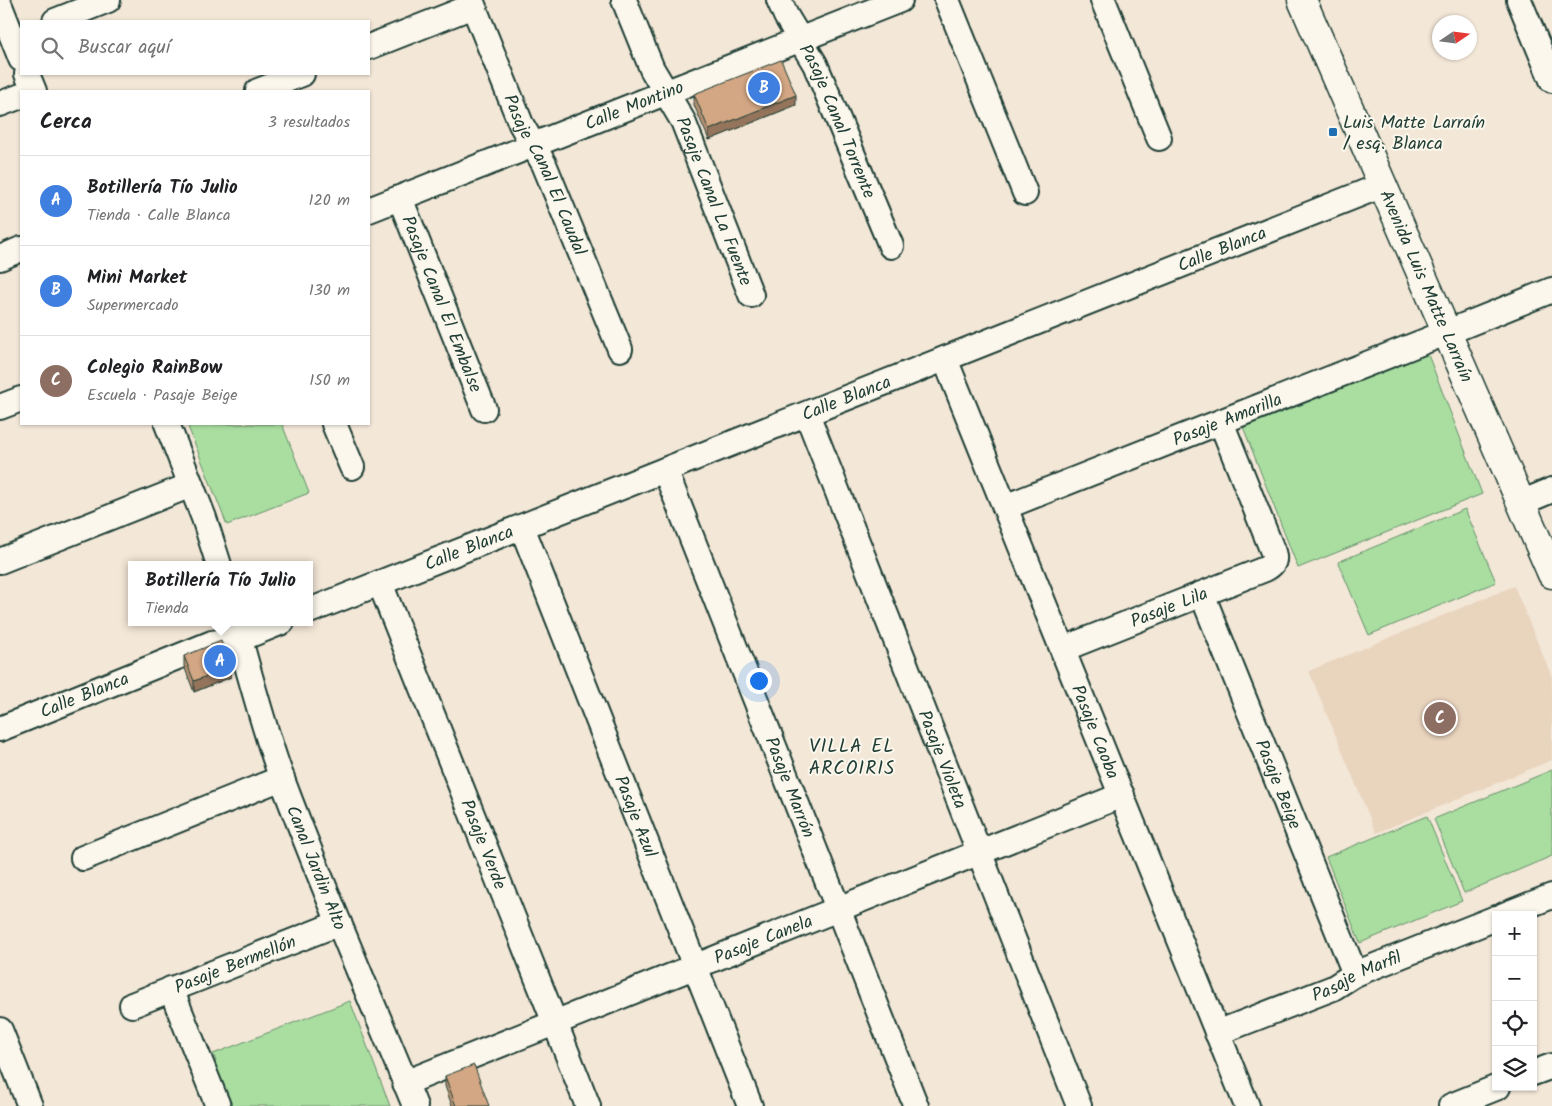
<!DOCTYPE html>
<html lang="es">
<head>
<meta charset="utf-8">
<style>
  body { margin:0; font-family:Kalam,sans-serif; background:#f2f2f2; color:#202124 }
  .controls { position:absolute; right:15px; bottom:15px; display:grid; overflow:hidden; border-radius:0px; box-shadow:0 1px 4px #0004 }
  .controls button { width:45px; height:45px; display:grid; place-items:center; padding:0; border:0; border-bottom:1px solid #e0e0e0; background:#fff; color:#202124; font:25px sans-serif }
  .compass { position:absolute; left:1432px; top:15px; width:45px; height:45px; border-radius:50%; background:#fff; box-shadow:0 1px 4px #0004; rotate:77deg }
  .you { position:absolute; left:758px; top:680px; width:18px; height:18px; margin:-12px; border:4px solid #fff; border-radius:50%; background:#1a73e8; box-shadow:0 0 0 8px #1a73e833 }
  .badge { display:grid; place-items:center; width:32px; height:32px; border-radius:50%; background:#0b8043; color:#fff; font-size:16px; font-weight:700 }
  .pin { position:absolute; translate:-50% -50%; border:2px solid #fff; box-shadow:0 1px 5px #0006 }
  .popup { position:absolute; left:128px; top:561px; width:185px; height:65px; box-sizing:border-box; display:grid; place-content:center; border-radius:0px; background:#fff; filter:drop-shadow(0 1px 4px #0005); font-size:16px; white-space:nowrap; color:#757577 }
  .popup b { font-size:19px; color:#202124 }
  .popup::after { content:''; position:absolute; left:50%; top:100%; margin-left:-10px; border:10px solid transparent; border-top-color:#fff }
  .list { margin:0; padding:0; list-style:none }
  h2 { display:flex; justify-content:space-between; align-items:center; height:65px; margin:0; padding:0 20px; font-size:21px }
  h2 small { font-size:16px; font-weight:400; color:#757577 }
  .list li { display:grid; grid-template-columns:32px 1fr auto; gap:15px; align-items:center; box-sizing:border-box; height:90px; padding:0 20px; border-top:1px solid #e0e0e0 }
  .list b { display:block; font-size:19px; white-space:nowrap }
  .list p { margin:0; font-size:16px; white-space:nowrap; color:#757577 }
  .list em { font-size:16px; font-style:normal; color:#757577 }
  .icon { flex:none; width:28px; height:28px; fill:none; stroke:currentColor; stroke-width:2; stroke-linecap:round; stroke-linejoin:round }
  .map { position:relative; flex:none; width:1552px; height:1106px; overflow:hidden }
  .search { position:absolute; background:#fff; box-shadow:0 1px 4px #0004; left:20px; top:20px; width:350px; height:55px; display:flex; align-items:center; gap:12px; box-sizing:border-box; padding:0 18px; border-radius:0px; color:#757577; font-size:19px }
  .panel { position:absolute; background:#fff; box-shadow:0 1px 4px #0004; left:20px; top:90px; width:350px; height:335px; border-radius:0px }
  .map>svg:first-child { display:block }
  .built { fill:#e9d4be }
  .green { fill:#a9dea0; stroke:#648e6a }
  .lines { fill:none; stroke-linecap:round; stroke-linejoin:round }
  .minor-casing { stroke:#1f3d34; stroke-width:28 }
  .tertiary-casing { stroke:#1f3d34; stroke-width:31 }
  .minor { stroke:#fbf7ec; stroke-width:24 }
  .tertiary { stroke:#fbf7ec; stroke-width:28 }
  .wall { fill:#b59072; stroke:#1f3d34 }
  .shaded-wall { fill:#94755c; stroke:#1f3d34 }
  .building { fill:#d3a784; stroke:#1f3d34 }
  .poi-dot { fill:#1f6fb2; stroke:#fbf7ec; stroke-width:2 }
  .labels { text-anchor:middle; stroke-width:4; stroke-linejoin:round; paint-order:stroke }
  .street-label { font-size:18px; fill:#1f3d34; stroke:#fbf7ec }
  .poi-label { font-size:18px; fill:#1f3d34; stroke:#fbf7ec; text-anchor:start }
  .neighbourhood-label { font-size:19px; letter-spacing:1px; fill:#1f3d34; stroke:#fbf7ec }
</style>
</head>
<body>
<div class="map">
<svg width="1552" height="1106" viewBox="0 0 1552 1106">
  <rect width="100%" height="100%" fill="#f3e7d7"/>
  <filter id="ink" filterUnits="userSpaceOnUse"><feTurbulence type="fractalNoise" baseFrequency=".02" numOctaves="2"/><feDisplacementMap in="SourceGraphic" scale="10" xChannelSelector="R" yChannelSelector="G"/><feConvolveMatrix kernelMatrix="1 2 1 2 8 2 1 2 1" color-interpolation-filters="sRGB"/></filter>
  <g filter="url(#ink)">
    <!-- built -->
    <path class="built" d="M1514 586 1552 677V760L1376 833 1309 671Z"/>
    <!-- green -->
    <path class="green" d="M1425 347 1482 494 1298 568 1240 419Z
      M187 424H282L309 493 227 525Z
      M1465 509 1496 582 1369 635 1338 562Z
      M1552 770V856L1464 893 1434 819Z
      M1427 816 1462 901 1360 943 1326 857Z
      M350 1001 390 1106H229L212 1063 216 1061 213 1054Z"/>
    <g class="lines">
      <!-- minor casing -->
      <g class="minor-casing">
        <g id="minor">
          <path id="s1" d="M471 0 521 124 544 164 620 349"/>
          <path id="s2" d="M624 0 652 69 683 121 751 295"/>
          <path id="s3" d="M779 0 786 16 815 64 891 246"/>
          <path d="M947 0 1025 193"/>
          <path d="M1103 0 1159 138"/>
          <path d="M1519 0 1552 80"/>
          <path d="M0 6 21 59"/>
          <path d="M55 21 108 0"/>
          <path d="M369 47 473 6"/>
          <path d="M27 74 34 91"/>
          <path d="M258 91 302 74"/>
          <path d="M0 104 21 96"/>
          <path id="s4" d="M400 198 484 409"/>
          <path id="s5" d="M369 210 900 0"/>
          <path d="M0 258 21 249"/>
          <path id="s6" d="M945 359 1247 1106"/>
          <path d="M0 407 21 399"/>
          <path id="s7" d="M807 414 1079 1106"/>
          <path d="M167 424 204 518 219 565"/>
          <path d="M334 424 352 467"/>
          <path id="s8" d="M665 470 916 1106"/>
          <path d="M1521 503 1552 490"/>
          <path id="s9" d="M1005 507 1448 332 1552 290"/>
          <path id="s10" d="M522 527 750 1106"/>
          <path d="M0 561 191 485"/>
          <path id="s11" d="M380 583 588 1106"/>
          <path id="s12" d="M1202 594 1355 974"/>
          <path id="s13" d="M309 611 1383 185"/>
          <path id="s14" d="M235 622C250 675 263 727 282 779 323 889 370 997 415 1106"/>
          <path id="s15" d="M1063 649 1265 569C1273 565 1276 561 1273 552L1221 422"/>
          <path id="s16" d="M0 729 212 643 240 639 282 622"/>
          <path d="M83 858 282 778"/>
          <path d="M1504 915 1552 896"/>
          <path d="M171 989 218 1106"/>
          <path id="s17" d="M132 1005 339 923"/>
          <path d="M0 1030 30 1106"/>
          <path id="s18" d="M1217 1033 1333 988 1355 974 1496 918"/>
          <path d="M1533 1073 1552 1066"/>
          <path id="s19" d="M405 1083 1122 795"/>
          <path d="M1451 1106 1498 1087"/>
        </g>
      </g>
      <!-- tertiary casing -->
      <g class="tertiary-casing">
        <g id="tertiary">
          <path id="s20" d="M1302 0 1552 574"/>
        </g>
      </g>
      <!-- minor -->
      <use href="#minor" class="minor"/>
      <!-- tertiary -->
      <use href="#tertiary" class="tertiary"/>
    </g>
    <!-- wall -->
    <path class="wall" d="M694 94 796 105 709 140 694 105Z
      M184 656 231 677 194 692 184 666Z
      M445 1076 489 1106H452L445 1086Z"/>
    <!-- shaded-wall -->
    <path class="shaded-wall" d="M796 95V105L709 140V130Z
      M231 667V677L194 692V681Z"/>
    <!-- building -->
    <path class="building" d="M781 60 796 95 709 130 694 94Z
      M221 641 231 667 194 681 184 656Z
      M474 1065 489 1106H456L445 1076Z"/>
  </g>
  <!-- markers -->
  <rect class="poi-dot" x="1328" y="127" width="10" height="10" rx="2.5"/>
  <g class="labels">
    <!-- street labels -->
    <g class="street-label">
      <text dy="6" stroke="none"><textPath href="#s5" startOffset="285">Calle Montino</textPath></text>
      <text dy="6" stroke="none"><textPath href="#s3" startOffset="135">Pasaje Canal Torrente</textPath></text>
      <text dy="6" stroke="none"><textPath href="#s1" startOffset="190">Pasaje Canal El Caudal</textPath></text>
      <text dy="6" stroke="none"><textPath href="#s2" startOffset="221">Pasaje Canal La Fuente</textPath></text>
      <text dy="6" stroke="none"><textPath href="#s13" startOffset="982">Calle Blanca</textPath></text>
      <text dy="6" stroke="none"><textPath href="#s20" startOffset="312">Avenida Luis Matte Larraín</textPath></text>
      <text dy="6" stroke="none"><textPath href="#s4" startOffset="114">Pasaje Canal El Embalse</textPath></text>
      <text dy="6" stroke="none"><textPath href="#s13" startOffset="578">Calle Blanca</textPath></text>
      <text dy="6" stroke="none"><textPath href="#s9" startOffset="239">Pasaje Amarilla</textPath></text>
      <text dy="6" stroke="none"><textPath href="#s13" startOffset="172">Calle Blanca</textPath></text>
      <text dy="6" stroke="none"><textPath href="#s15" startOffset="114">Pasaje Lila</textPath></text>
      <text dy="6" stroke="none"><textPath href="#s16" startOffset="91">Calle Blanca</textPath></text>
      <text dy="6" stroke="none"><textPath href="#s6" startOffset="402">Pasaje Caoba</textPath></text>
      <text dy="6" stroke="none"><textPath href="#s7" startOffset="371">Pasaje Violeta</textPath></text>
      <text dy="6" stroke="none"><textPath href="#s12" startOffset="205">Pasaje Beige</textPath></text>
      <text dy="6" stroke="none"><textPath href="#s8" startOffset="341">Pasaje Marrón</textPath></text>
      <text dy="6" stroke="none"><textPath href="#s10" startOffset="311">Pasaje Azul</textPath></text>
      <text dy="6" stroke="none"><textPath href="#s11" startOffset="281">Pasaje Verde</textPath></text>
      <text dy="6" stroke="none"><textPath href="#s14" startOffset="259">Canal Jardin Alto</textPath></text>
      <text dy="6" stroke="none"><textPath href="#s19" startOffset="386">Pasaje Canela</textPath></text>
      <text dy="6" stroke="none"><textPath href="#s17" startOffset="111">Pasaje Bermellón</textPath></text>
      <text dy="6" stroke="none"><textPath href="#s18" startOffset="151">Pasaje Marfil</textPath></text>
    </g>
    <!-- poi labels -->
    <g class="poi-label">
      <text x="1343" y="128">Luis Matte Larraín<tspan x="1343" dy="21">/ esq. Blanca</tspan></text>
    </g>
    <!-- neighbourhood labels -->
    <g class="neighbourhood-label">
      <text x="852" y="752">VILLA EL<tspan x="852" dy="22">ARCOIRIS</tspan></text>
    </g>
  </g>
</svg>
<div class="controls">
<button>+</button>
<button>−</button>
<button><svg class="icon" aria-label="locate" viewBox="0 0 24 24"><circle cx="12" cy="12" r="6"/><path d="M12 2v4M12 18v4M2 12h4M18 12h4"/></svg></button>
<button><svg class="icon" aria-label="layers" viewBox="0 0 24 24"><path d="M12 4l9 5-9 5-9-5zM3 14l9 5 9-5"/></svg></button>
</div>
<svg class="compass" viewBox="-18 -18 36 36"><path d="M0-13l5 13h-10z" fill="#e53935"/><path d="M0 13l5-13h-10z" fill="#757577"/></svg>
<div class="you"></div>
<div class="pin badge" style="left:220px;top:661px;background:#3f7fe0">A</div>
<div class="popup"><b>Botillería Tío Julio</b>Tienda</div>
<div class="pin badge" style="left:764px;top:88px;background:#3f7fe0">B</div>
<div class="pin badge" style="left:1440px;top:718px;background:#8d6e63">C</div>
<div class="search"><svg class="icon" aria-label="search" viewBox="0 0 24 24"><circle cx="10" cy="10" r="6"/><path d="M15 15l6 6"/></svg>Buscar aquí</div>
<section class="panel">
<h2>Cerca<small>3 resultados</small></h2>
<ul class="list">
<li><span class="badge" style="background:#3f7fe0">A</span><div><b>Botillería Tío Julio</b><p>Tienda · Calle Blanca</p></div><em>120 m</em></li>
<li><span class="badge" style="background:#3f7fe0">B</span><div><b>Mini Market</b><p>Supermercado</p></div><em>130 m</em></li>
<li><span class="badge" style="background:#8d6e63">C</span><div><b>Colegio RainBow</b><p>Escuela · Pasaje Beige</p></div><em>150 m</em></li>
</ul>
</section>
</div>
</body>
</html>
